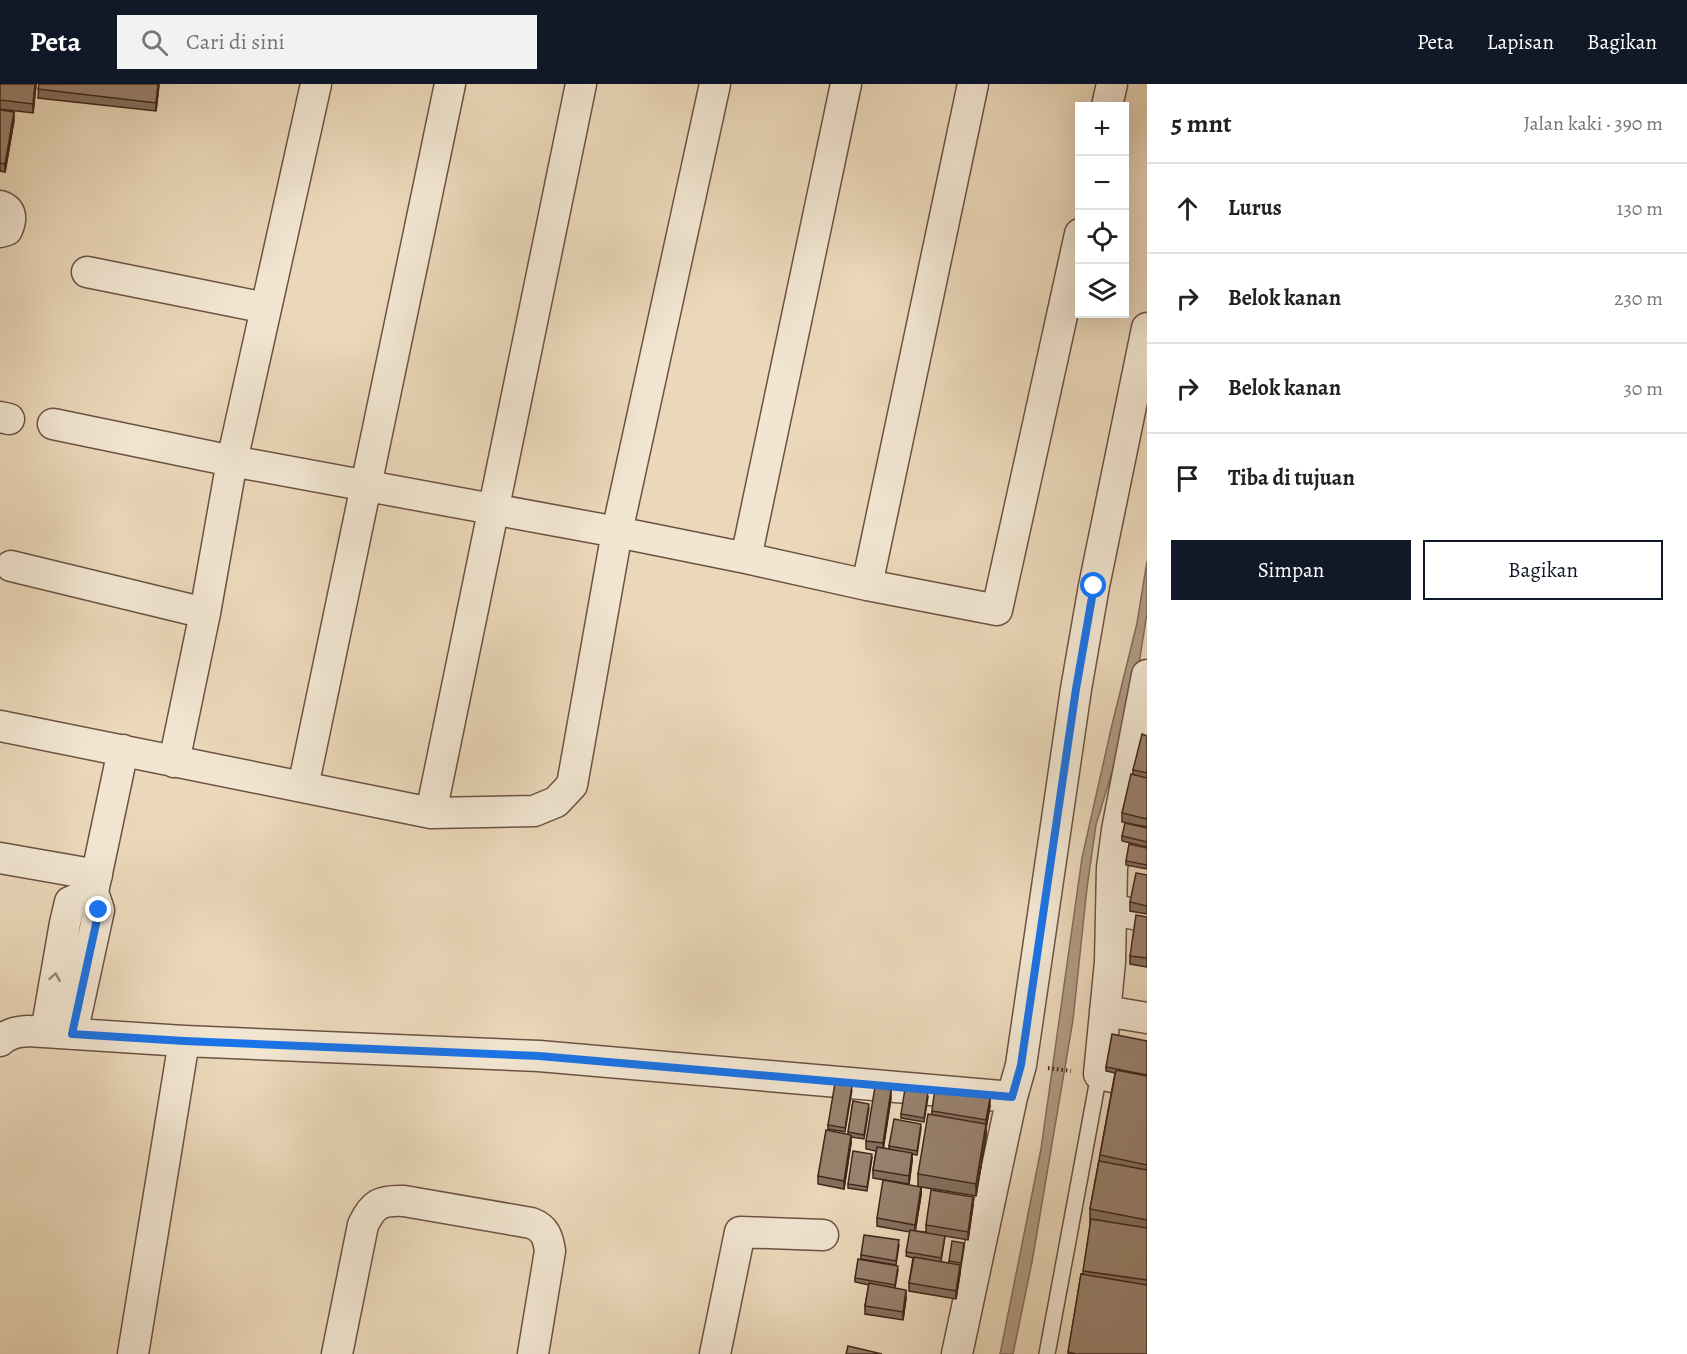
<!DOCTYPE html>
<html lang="id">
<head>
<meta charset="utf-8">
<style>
  body { margin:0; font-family:Alegreya,serif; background:#f2f2f2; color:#202124 }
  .controls { position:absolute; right:18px; top:18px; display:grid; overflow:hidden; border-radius:0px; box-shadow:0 6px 24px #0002 }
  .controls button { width:54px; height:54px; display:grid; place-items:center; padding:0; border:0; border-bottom:2px solid #e0e0e0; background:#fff; color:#202124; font:30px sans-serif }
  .stop { position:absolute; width:18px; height:18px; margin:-14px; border:4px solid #1a73e8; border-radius:50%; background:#fff }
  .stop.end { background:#1a73e8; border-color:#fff; box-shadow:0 2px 6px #0008 }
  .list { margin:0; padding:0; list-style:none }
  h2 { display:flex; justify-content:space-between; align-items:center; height:78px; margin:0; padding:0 24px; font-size:26px }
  h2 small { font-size:20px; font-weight:400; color:#757577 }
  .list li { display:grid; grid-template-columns:39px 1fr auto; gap:18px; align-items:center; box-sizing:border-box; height:90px; padding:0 24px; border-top:2px solid #e0e0e0 }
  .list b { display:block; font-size:22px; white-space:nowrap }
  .list em { font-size:20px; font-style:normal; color:#757577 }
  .actions { display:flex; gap:12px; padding:18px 24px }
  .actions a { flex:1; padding:14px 0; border:2px solid #111827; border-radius:0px; text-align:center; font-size:21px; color:#111827 }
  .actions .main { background:#111827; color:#fff }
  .icon { flex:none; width:33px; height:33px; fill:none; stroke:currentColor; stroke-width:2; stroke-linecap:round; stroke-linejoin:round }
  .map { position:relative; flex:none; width:1147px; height:1270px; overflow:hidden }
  header { display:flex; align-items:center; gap:36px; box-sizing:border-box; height:84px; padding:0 30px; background:#111827; color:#fff }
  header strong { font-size:28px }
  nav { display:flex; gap:33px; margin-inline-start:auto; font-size:21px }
  .search { width:420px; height:54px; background:#f2f2f2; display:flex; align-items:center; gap:15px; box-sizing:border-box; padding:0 21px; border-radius:0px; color:#757577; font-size:22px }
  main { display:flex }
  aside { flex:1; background:#fff }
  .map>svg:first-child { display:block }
  .water { fill:#b19b84; stroke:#846c5a; stroke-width:1.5 }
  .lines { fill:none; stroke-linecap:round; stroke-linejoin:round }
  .service-casing { stroke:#6b5243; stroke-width:18 }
  .minor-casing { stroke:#6b5243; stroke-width:33 }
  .path { stroke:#40251b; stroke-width:4; stroke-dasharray:1.5 3; stroke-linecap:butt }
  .service { stroke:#f2e6d2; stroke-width:15 }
  .minor { stroke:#f2e6d2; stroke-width:30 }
  .wall { fill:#84705f; stroke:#40251b; stroke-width:1.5 }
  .shaded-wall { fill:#6b5b4d; stroke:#40251b; stroke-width:1.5 }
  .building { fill:#99826e; stroke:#40251b; stroke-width:1.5 }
  .oneway { stroke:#998676 }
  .route { stroke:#1a73e8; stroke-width:8 }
</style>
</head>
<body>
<header>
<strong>Peta</strong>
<div class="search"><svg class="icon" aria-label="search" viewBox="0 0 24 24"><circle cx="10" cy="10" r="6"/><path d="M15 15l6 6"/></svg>Cari di sini</div>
<nav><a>Peta</a><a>Lapisan</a><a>Bagikan</a></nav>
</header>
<main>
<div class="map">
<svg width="1147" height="1270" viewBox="0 0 1147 1270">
  <rect width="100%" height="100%" fill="#ebd8ba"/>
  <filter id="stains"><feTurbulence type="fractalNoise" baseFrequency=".00333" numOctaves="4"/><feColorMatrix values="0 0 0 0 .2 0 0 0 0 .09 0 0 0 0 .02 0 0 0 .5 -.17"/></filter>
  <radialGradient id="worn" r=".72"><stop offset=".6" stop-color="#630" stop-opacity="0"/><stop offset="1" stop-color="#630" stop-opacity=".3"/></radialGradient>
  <!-- water -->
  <path class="water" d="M1147 477V529L1133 618 1096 741 1087 804 1073 936 1032 1178 1013 1270H1000L1041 1065 1082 774 1111 645 1137 539Z"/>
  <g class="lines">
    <!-- service casing -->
    <g class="service-casing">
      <path id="service" d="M1047 1270 1099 990"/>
    </g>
    <!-- minor casing -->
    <g class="minor-casing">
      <path id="minor" d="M1107 22 1112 0
        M0 122C12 126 12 135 7 146L0 148
        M87 188 266 224
        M0 333 9 335
        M53 340 232 377 617 448 746 474 867 501 997 526 1080 150
        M746 474 846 0
        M11 482 205 529
        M867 501 973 0
        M1147 591 1117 746 1112 784 1110 878 1099 990 1147 1000
        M0 642 431 729 534 727 556 718 572 701 617 448 715 0
        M174 678 205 529 232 377 316 0
        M303 703 450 0
        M431 729 581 0
        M0 774 97 791
        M1111 825 1147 833
        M1105 927 1147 934
        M46 948 65 839 70 818 93 808
        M72 950 99 826 93 808 123 666
        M0 957C9 949 17 948 28 947L184 957 539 972 1012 1013
        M133 1270 184 957
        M337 1270 363 1141C373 1120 380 1116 404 1117L531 1139C545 1144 548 1153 550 1167L533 1270
        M715 1270 740 1148 823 1151
        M957 1270 1012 1013 1021 981 1076 605 1094 502 1147 244"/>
    </g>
    <!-- path -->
    <path class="path" d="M1048 984 1071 987"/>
    <!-- service -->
    <use href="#service" class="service"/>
    <!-- minor -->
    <use href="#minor" class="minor"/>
  </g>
  <!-- wall -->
  <path class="wall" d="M0 0H36L33 29 0 25Z
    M39 0H159L156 27 38 14Z
    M0 26 14 36 5 88 0 87Z
    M1147 652V743L1122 738V729L1133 691V686Z
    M1147 744V763L1122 757V752Z
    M1147 764V785L1126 781V777Z
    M1147 791V830L1130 827V818Z
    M1147 833V883L1130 880V872Z
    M1147 957V1270H1068L1081 1190H1083L1090 1141V1125L1115 989 1106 987V983Z
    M852 1006 845 1048 828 1045V1041Z
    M928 1013 924 1038 901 1034V1030Z
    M891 1014 883 1064 889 1065V1062L921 1044 917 1071 912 1070V1077L909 1100 873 1094V1086L876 1067 866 1065V1057Z
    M853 1017 869 1024 864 1055 851 1053V1059L844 1105 818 1100V1092L848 1050Z
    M990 1022 986 1044V1052L976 1112 921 1103V1111L915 1147 926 1148V1141L973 1121 968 1156 945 1152 941 1178 949 1179V1177L964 1163 956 1215 909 1207V1199L913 1174 906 1172 910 1148 877 1142V1134L918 1102V1090L932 1031V1027Z
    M872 1074 867 1107 848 1104V1100Z
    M899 1161 896 1181 861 1175V1171Z
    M898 1186 895 1204 906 1214 903 1236 865 1230V1222L869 1201 855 1198V1194Z"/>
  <!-- shaded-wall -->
  <path class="shaded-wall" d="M35 0H36L33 29V20Z
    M158 0H159L156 27V19Z
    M14 28V36L5 88V80Z
    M891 1006V1014L883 1067V1059Z
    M990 1014V1022L986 1044V1036Z
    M986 1040V1052L976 1112V1100Z
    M851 1051V1059L844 1105V1097Z
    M912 1069V1077L909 1100V1092Z
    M921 1103V1111L915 1149V1141Z
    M973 1113V1121L968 1156V1148Z
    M960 1181V1190L956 1215V1207Z
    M906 1206V1214L903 1236V1228Z"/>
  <!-- building -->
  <path class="building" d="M0 0H35L33 20 0 16Z
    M39 0H158L156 19 38 5Z
    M0 26 14 28 5 80 0 79Z
    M1142 650 1147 652V689L1133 686Z
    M1131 690 1147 694V735L1122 729Z
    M1125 739 1147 744V758L1122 752Z
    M1129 760 1147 764V781L1126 777Z
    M1136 789 1147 791V822L1130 818Z
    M1136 831 1147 833V874L1130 872Z
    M1112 950 1147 957V991L1106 983Z
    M1116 986 1147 992V1081L1100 1071Z
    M835 999 852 1002 845 1044 828 1041Z
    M875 1003 891 1006 883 1059 866 1057Z
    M935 1004 990 1014 986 1036 932 1027Z
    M905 1005 928 1008 924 1034 901 1030Z
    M853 1017 869 1020 864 1051 848 1048Z
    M928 1030 986 1040 976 1100 918 1090Z
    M894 1035 921 1040 917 1067 889 1062Z
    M826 1046 851 1051 844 1097 818 1092Z
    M877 1063 912 1069 909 1092 873 1086Z
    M853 1067 872 1070 867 1103 848 1100Z
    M1099 1077 1147 1086V1136L1090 1125Z
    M883 1096 921 1103 915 1141 877 1134Z
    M931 1106 973 1113 968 1148 926 1141Z
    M1091 1135 1147 1144V1196L1083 1187Z
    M910 1146 945 1152 941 1174 906 1168Z
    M864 1151 899 1156 896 1177 861 1171Z
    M952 1157 964 1159 961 1179 949 1177Z
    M914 1173 960 1181 956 1207 909 1199Z
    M858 1175 898 1182 895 1201 855 1194Z
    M1081 1190 1147 1201V1270H1076L1068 1268Z
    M869 1199 906 1206 903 1228 865 1222Z
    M848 1262 882 1270H846Z"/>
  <!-- one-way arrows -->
  <defs><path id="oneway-chevron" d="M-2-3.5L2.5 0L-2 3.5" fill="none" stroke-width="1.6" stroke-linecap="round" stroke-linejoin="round" transform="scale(1.5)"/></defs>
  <use class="oneway" href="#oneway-chevron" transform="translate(55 893) rotate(-80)"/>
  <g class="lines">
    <!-- route -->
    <path class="route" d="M99 826 72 950 184 957 539 972 1012 1013 1021 981 1076 605 1094 502"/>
  </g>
  <rect width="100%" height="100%" filter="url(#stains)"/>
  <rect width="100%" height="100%" fill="url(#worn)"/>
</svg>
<div class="controls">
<button>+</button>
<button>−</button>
<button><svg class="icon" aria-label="locate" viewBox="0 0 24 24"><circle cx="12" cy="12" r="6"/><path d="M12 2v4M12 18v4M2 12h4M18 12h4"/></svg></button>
<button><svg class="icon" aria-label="layers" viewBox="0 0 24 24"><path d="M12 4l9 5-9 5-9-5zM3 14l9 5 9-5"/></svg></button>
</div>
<div class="stop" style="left:1094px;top:502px"></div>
<div class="stop end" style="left:99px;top:826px"></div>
</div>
<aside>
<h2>5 mnt<small>Jalan kaki · 390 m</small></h2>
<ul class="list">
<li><svg class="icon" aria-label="ahead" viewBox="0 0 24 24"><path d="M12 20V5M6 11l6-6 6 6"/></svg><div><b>Lurus</b></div><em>130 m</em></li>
<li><svg class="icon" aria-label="right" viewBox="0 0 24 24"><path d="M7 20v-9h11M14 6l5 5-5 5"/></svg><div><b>Belok kanan</b></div><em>230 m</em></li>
<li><svg class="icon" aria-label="right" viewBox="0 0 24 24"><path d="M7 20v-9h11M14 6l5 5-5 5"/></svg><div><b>Belok kanan</b></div><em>30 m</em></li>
<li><svg class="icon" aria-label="arrive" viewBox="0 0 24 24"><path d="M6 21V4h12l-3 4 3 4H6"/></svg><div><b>Tiba di tujuan</b></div></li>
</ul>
<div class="actions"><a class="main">Simpan</a><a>Bagikan</a></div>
</aside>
</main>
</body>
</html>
